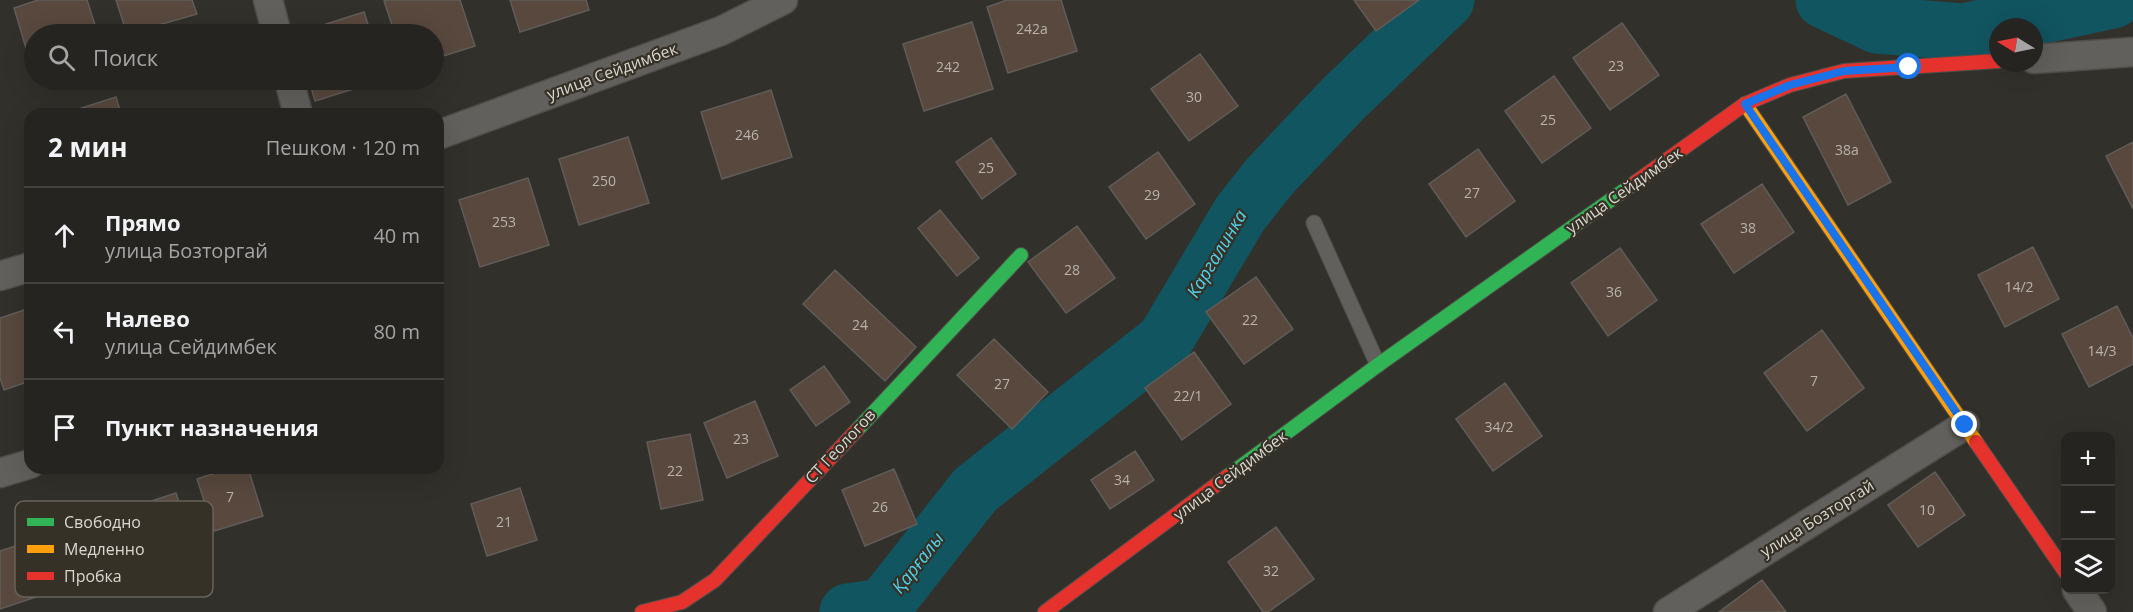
<!DOCTYPE html>
<html lang="ru">
<head>
<meta charset="utf-8">
<style>
  body { margin:0; font-family:"Open Sans",sans-serif; background:#2e2c29; color:#f1f3f6 }
  .controls { position:absolute; right:18px; bottom:18px; display:grid; overflow:hidden; border-radius:12px; box-shadow:0 6px 24px #0002 }
  .controls button { width:54px; height:54px; display:grid; place-items:center; padding:0; border:0; border-bottom:2px solid #42413e; background:#262420; color:#f1f3f6; font:30px sans-serif }
  .compass { position:absolute; left:1989px; top:18px; width:54px; height:54px; border-radius:50%; background:#262420; box-shadow:0 6px 24px #0002; rotate:280deg }
  .stop { position:absolute; width:18px; height:18px; margin:-14px; border:4px solid #1a73e8; border-radius:50%; background:#fff }
  .stop.end { background:#1a73e8; border-color:#fff; box-shadow:0 2px 6px #0008 }
  .list { margin:0; padding:0; list-style:none }
  h2 { display:flex; justify-content:space-between; align-items:center; height:78px; margin:0; padding:0 24px; font-size:26px }
  h2 small { font-size:20px; font-weight:400; color:#a4a4a5 }
  .list li { display:grid; grid-template-columns:39px 1fr auto; gap:18px; align-items:center; box-sizing:border-box; height:96px; padding:0 24px; border-top:2px solid #42413e }
  .list b { display:block; font-size:22px; white-space:nowrap }
  .list p { margin:0; font-size:20px; white-space:nowrap; color:#a4a4a5 }
  .list em { font-size:20px; font-style:normal; color:#a4a4a5 }
  .icon { flex:none; width:33px; height:33px; fill:none; stroke:currentColor; stroke-width:2; stroke-linecap:round; stroke-linejoin:round }
  .map { position:relative; flex:none; width:2133px; height:612px; overflow:hidden }
  .search { position:absolute; background:#262420; box-shadow:0 6px 24px #0002; left:24px; top:24px; width:420px; height:66px; display:flex; align-items:center; gap:15px; box-sizing:border-box; padding:0 21px; border-radius:33px; color:#a4a4a5; font-size:22px }
  .panel { position:absolute; background:#262420; box-shadow:0 6px 24px #0002; left:24px; top:108px; width:420px; height:366px; border-radius:18px }
  .map>svg:first-child { display:block }
  .lines { fill:none; stroke-linecap:round; stroke-linejoin:round }
  .river { stroke:#115561; stroke-width:57 }
  .building { fill:#58483e; stroke:#605d59; stroke-width:1.5 }
  .lane-casing { stroke:#504d49; stroke-width:17 }
  .street-casing { stroke:#504d49; stroke-width:31 }
  .fast-casing { stroke:#504d49; stroke-width:16 }
  .slow-casing { stroke:#504d49; stroke-width:16 }
  .jam-casing { stroke:#504d49; stroke-width:16 }
  .lane { stroke:#62605c; stroke-width:15 }
  .street { stroke:#62605c; stroke-width:28 }
  .fast { stroke:#30b455; stroke-width:14 }
  .slow { stroke:#ff9f0a; stroke-width:14 }
  .jam { stroke:#e5322d; stroke-width:14 }
  .route { stroke:#1a73e8; stroke-width:8 }
  .labels { text-anchor:middle; stroke-width:4.5; stroke-linejoin:round; paint-order:stroke }
  .number-label { font-size:14px; fill:#bab3ac }
  .street-label { font-size:16px; fill:#dad7d1; stroke:#363127 }
  .water-label { font-size:18px; font-style:italic; fill:#4fd3ec; stroke:#363127 }
  .key { fill:#363127; stroke:#67635a; stroke-width:1.5 }
  .key-label { font-size:16px; fill:#dad7d1 }
</style>
</head>
<body>
<div class="map">
<svg width="2133" height="612" viewBox="0 0 2133 612">
  <rect width="100%" height="100%" fill="#32302a"/>
  <g class="lines">
    <!-- river -->
    <path class="river" d="M1824 0 1877 25 1963 32 2113 0
      M848 612 883 607 975 490 1165 340 1240 214 1270 176 1343 99 1446 0"/>
  </g>
  <!-- building -->
  <path class="building" d="M38 0H87L98 34H34V75L14 8Z
    M116 0H192L197 14 127 34Z
    M389 0H460L475 46 434 59V34H395L384 1Z
    M510 0H586L589 10 520 32Z
    M1007 0H1061L1077 51 1008 73 987 7Z
    M1354 0H1419L1376 31Z
    M364 12 371 34H295Z
    M972 22 993 89 924 111 903 44Z
    M1622 23 1659 75 1610 110 1573 58Z
    M1200 54 1238 106 1189 141 1151 89Z
    M1554 76 1591 128 1542 163 1505 111Z
    M309 80H382L315 101Z
    M771 90 792 157 722 179 701 112Z
    M1846 94 1891 182 1848 205 1803 117Z
    M116 97 121 114H63Z
    M628 137 649 203 579 225 559 159Z
    M991 138 1016 174 982 199 956 162Z
    M2133 142V209L2106 156Z
    M1478 149 1515 201 1466 237 1429 184Z
    M1158 152 1195 204 1146 239 1109 187Z
    M528 178 549 245 480 267 459 200Z
    M1762 184 1794 232 1734 273 1701 224Z
    M940 210 979 258 957 276 918 228Z
    M1077 226 1115 278 1066 313 1028 262Z
    M2033 247 2059 299 2005 327 1978 275Z
    M1620 248 1657 300 1608 336 1571 283Z
    M835 270 916 347 885 381 803 304Z
    M1256 277 1293 329 1244 364 1206 312Z
    M2117 306 2133 338V364L2089 387 2062 334Z
    M30 308V381L4 390 0 378V318Z
    M1822 330 1864 388 1807 431 1764 373Z
    M994 339 1048 392 1012 429 957 375Z
    M1194 352 1231 404 1182 440 1145 388Z
    M824 366 850 402 816 426 790 390Z
    M1505 383 1542 436 1493 471 1456 419Z
    M755 401 778 456 727 478 704 423Z
    M690 434 703 500 661 509 647 442Z
    M1135 451 1154 480 1110 509 1091 480Z
    M231 468H248L263 516 214 531 197 479Z
    M894 469 917 524 865 546 842 490Z
    M1935 472 1965 515 1918 547 1888 505Z
    M520 488 537 540 487 556 471 504Z
    M176 493 193 545 144 561 127 509Z
    M1276 527 1314 579 1268 612H1263L1228 562Z
    M22 544 39 596 0 609V551Z
    M1762 580 1786 612H1719Z"/>
  <g class="lines">
    <!-- lane casing -->
    <g class="lane-casing">
      <path id="lane" d="M1314 223 1378 365"/>
    </g>
    <!-- street casing -->
    <g class="street-casing">
      <path id="street" d="M268 0 277 34
        M2034 59 2133 52
        M289 80 298 114
        M438 135 721 31 783 0
        M0 276 30 267
        M0 473 30 464
        M2077 590 2092 612
        M1668 612 1965 425"/>
    </g>
    <!-- fast casing -->
    <g class="fast-casing">
      <path id="fast" d="M857 430 1021 255
        M1228 476 1378 365 1636 182"/>
    </g>
    <!-- slow casing -->
    <g class="slow-casing">
      <path id="slow" d="M1745 104 1976 442"/>
    </g>
    <!-- jam casing -->
    <g class="jam-casing">
      <path id="jam" d="M1636 182 1745 104 1790 85 1844 71 1998 61
        M1976 442 2066 573
        M642 612 682 602 715 580 857 430
        M1045 612 1228 476"/>
    </g>
    <!-- lane -->
    <use href="#lane" class="lane"/>
    <!-- street -->
    <use href="#street" class="street"/>
    <!-- fast -->
    <use href="#fast" class="fast"/>
    <!-- slow -->
    <use href="#slow" class="slow"/>
    <!-- jam -->
    <use href="#jam" class="jam"/>
  </g>
  <g class="lines">
    <!-- route -->
    <path class="route" d="M1909 67 1844 71 1790 85 1745 104 1965 425"/>
  </g>
  <g class="labels">
    <!-- number labels -->
    <g class="number-label">
      <text x="1032" y="34">242а</text>
      <text x="1616" y="71">23</text>
      <text x="948" y="72">242</text>
      <text x="1194" y="102">30</text>
      <text x="1548" y="125">25</text>
      <text x="747" y="140">246</text>
      <text x="1847" y="155">38а</text>
      <text x="986" y="173">25</text>
      <text x="604" y="186">250</text>
      <text x="1472" y="198">27</text>
      <text x="1152" y="200">29</text>
      <text x="504" y="227">253</text>
      <text x="1748" y="233">38</text>
      <text x="1072" y="275">28</text>
      <text x="2019" y="292">14/2</text>
      <text x="1614" y="297">36</text>
      <text x="1250" y="325">22</text>
      <text x="860" y="330">24</text>
      <text x="2102" y="356">14/3</text>
      <text x="1814" y="386">7</text>
      <text x="1002" y="389">27</text>
      <text x="1188" y="401">22/1</text>
      <text x="1499" y="432">34/2</text>
      <text x="741" y="444">23</text>
      <text x="675" y="476">22</text>
      <text x="1122" y="485">34</text>
      <text x="230" y="502">7</text>
      <text x="880" y="512">26</text>
      <text x="1927" y="515">10</text>
      <text x="504" y="527">21</text>
      <text x="1271" y="576">32</text>
    </g>
    <!-- street labels -->
    <g class="street-label">
      <text transform="translate(612 71) rotate(-20)" y="6">улица Сейдимбек</text>
      <text transform="translate(1624 190) rotate(-35)" y="6">улица Сейдимбек</text>
      <text transform="translate(840 446) rotate(-47)" y="6">СТ Геологов</text>
      <text transform="translate(1230 475) rotate(-37)" y="6">улица Сейдимбек</text>
      <text transform="translate(1817 518) rotate(-32)" y="6">улица Бозторгай</text>
    </g>
    <!-- water labels -->
    <g class="water-label">
      <text transform="translate(1217 254) rotate(-59)" y="6">Каргалинка</text>
      <text transform="translate(918 563) rotate(-52)" y="6">Қарғалы</text>
    </g>
  </g>
  <!-- legend -->
  <rect x="15" y="501" width="198" height="96" rx="9" class="key"/>
  <rect x="27" y="518" width="27" height="8" fill="#30b455"/>
  <rect x="27" y="545" width="27" height="8" fill="#ff9f0a"/>
  <rect x="27" y="572" width="27" height="8" fill="#e5322d"/>
  <g class="key-label">
    <text x="64" y="528">Свободно</text>
    <text x="64" y="555">Медленно</text>
    <text x="64" y="582">Пробка</text>
  </g>
</svg>
<div class="controls">
<button>+</button>
<button>−</button>
<button><svg class="icon" aria-label="layers" viewBox="0 0 24 24"><path d="M12 4l9 5-9 5-9-5zM3 14l9 5 9-5"/></svg></button>
</div>
<svg class="compass" viewBox="-18 -18 36 36"><path d="M0-13l5 13h-10z" fill="#e53935"/><path d="M0 13l5-13h-10z" fill="#a4a4a5"/></svg>
<div class="stop" style="left:1909px;top:67px"></div>
<div class="stop end" style="left:1965px;top:425px"></div>
<div class="search"><svg class="icon" aria-label="search" viewBox="0 0 24 24"><circle cx="10" cy="10" r="6"/><path d="M15 15l6 6"/></svg>Поиск</div>
<section class="panel">
<h2>2 мин<small>Пешком · 120 m</small></h2>
<ul class="list">
<li><svg class="icon" aria-label="ahead" viewBox="0 0 24 24"><path d="M12 20V5M6 11l6-6 6 6"/></svg><div><b>Прямо</b><p>улица Бозторгай</p></div><em>40 m</em></li>
<li><svg class="icon" aria-label="left" viewBox="0 0 24 24"><path d="M17 20v-9H6M10 6l-5 5 5 5"/></svg><div><b>Налево</b><p>улица Сейдимбек</p></div><em>80 m</em></li>
<li><svg class="icon" aria-label="arrive" viewBox="0 0 24 24"><path d="M6 21V4h12l-3 4 3 4H6"/></svg><div><b>Пункт назначения</b></div></li>
</ul>
</section>
</div>
</body>
</html>
